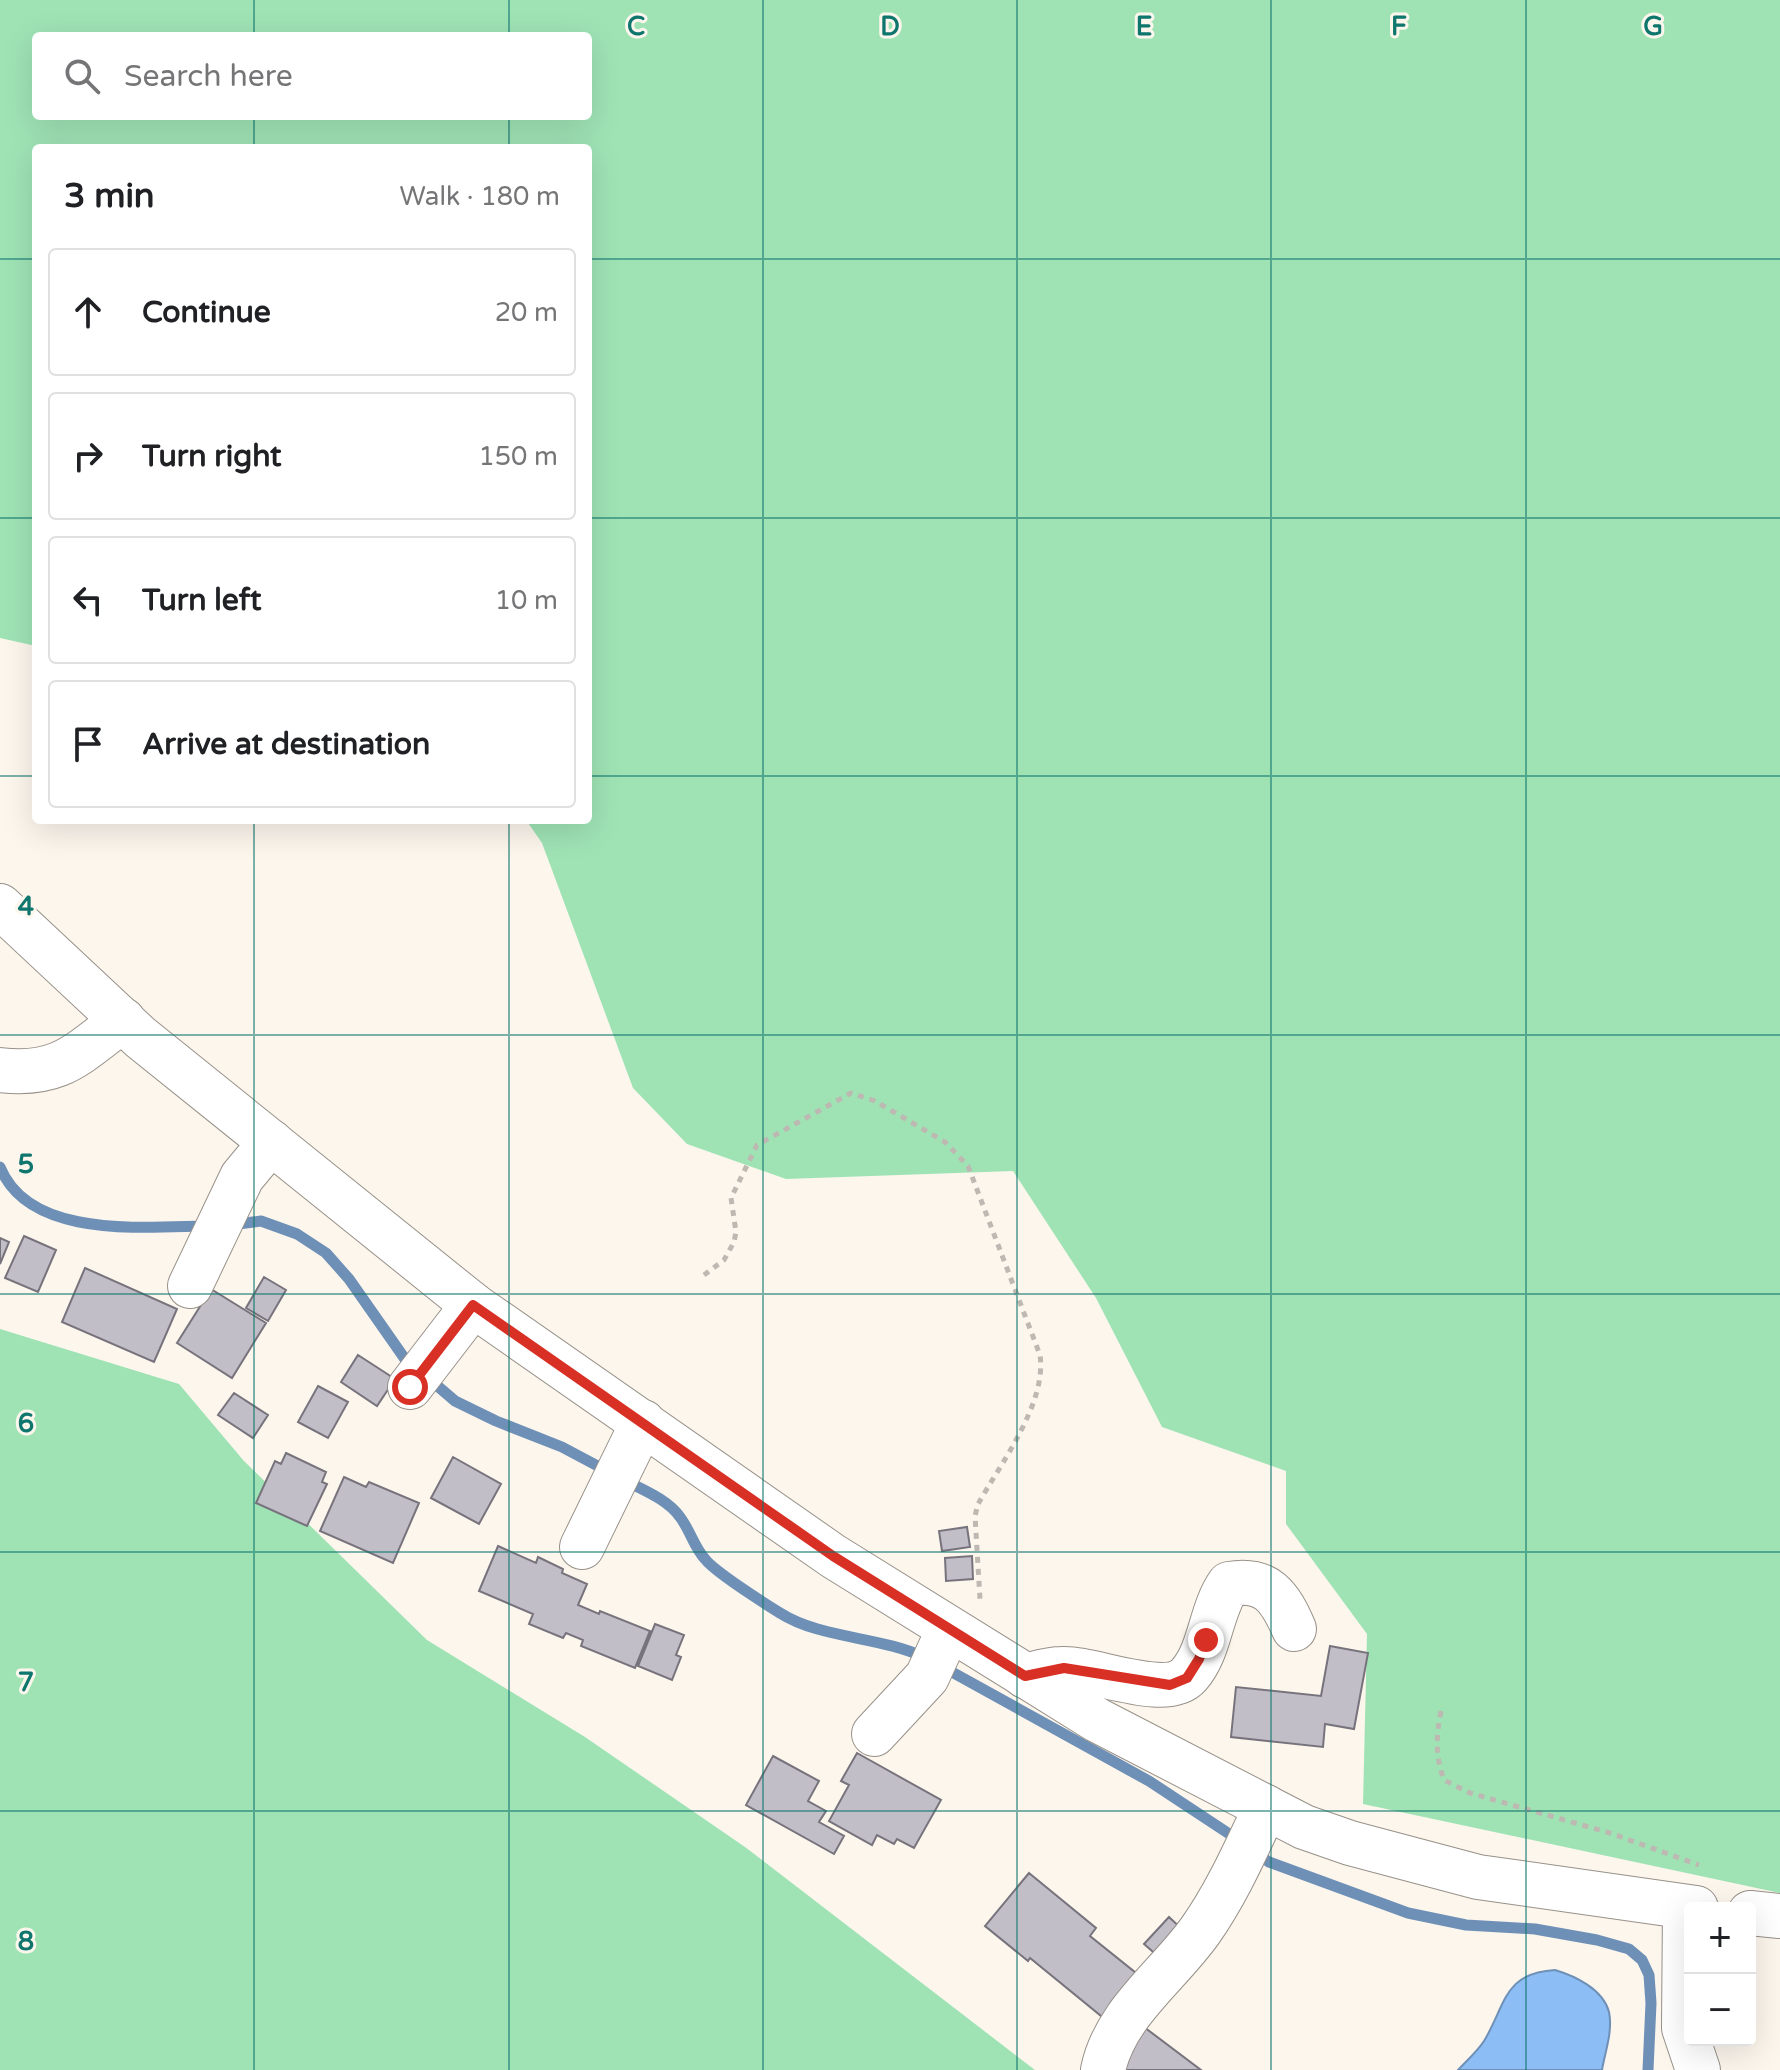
<!DOCTYPE html>
<html lang="en">
<head>
<meta charset="utf-8">
<style>
  body { margin:0; font-family:"Varela Round",sans-serif; background:#f2f2f2; color:#202124 }
  .controls { position:absolute; right:24px; bottom:24px; display:grid; overflow:hidden; border-radius:8px; box-shadow:0 8px 32px #0002 }
  .controls button { width:72px; height:72px; display:grid; place-items:center; padding:0; border:0; border-bottom:2px solid #e0e0e0; background:#fff; color:#202124; font:40px sans-serif }
  .stop { position:absolute; width:24px; height:24px; margin:-18px; border:6px solid #d93025; border-radius:50%; background:#fff }
  .stop.end { background:#d93025; border-color:#fff; box-shadow:0 2px 8px #0008 }
  .list { margin:0; padding:0; list-style:none }
  h2 { display:flex; justify-content:space-between; align-items:center; height:104px; margin:0; padding:0 32px; font-size:34px }
  h2 small { font-size:26px; font-weight:400; color:#757577 }
  .list li { display:grid; grid-template-columns:52px 1fr auto; gap:24px; align-items:center; box-sizing:border-box; height:128px; margin:0 16px 16px; padding:0 16px; border:2px solid #e0e0e0; border-radius:8px }
  .list b { display:block; font-size:30px; white-space:nowrap }
  .list em { font-size:26px; font-style:normal; color:#757577 }
  .icon { flex:none; width:44px; height:44px; fill:none; stroke:currentColor; stroke-width:2; stroke-linecap:round; stroke-linejoin:round }
  .map { position:relative; flex:none; width:1780px; height:2070px; overflow:hidden }
  .search { position:absolute; background:#fff; box-shadow:0 8px 32px #0002; left:32px; top:32px; width:560px; height:88px; display:flex; align-items:center; gap:20px; box-sizing:border-box; padding:0 28px; border-radius:8px; color:#757577; font-size:30px }
  .panel { position:absolute; background:#fff; box-shadow:0 8px 32px #0002; left:32px; top:144px; width:560px; height:680px; border-radius:8px }
  .map>svg:first-child { display:block }
  .green { fill:#9fe3b5; fill-rule:evenodd }
  .water { fill:#8cbdf4; stroke:#6f90b6; stroke-width:2 }
  .lines { fill:none; stroke-linecap:round; stroke-linejoin:round }
  .stream { stroke:#6f90b6; stroke-width:11 }
  .building { fill:#c2bec8; stroke:#77737c; stroke-width:2 }
  .street-casing { stroke:#979189; stroke-width:46 }
  .secondary-casing { stroke:#979189; stroke-width:46 }
  .path { stroke:#bdb8b1; stroke-width:5; stroke-dasharray:6 6; stroke-linecap:butt }
  .street { stroke:#fff; stroke-width:44 }
  .secondary { stroke:#fff; stroke-width:44 }
  .route { stroke:#d93025; stroke-width:10 }
  .grid { fill:none; stroke:#0f766e; stroke-width:2; stroke-opacity:0.55 }
  .grid-label { font-size:26px; text-anchor:middle; font-weight:bold; fill:#0f766e; stroke:#fcf6ed; stroke-width:6; stroke-linejoin:round; paint-order:stroke }
</style>
</head>
<body>
<div class="map">
<svg width="1780" height="2070" viewBox="0 0 1780 2070">
  <rect width="100%" height="100%" fill="#fcf6ed"/>
  <!-- green -->
  <path class="green" d="M0 0H1780V1893L1363 1804 1367 1634 1286 1524V1471L1162 1427 1096 1298 1013 1171 786 1179 687 1144 633 1088 542 843 526 820H588V148H36V646L0 638ZM36 36H588V116H36Z
    M0 1329 179 1384 244 1461 427 1640 585 1737 745 1847 1035 2070H0Z"/>
  <!-- water -->
  <path class="water" d="M1555 1970C1575 1976 1603 1989 1609 2012 1613 2031 1605 2052 1602 2070H1458C1466 2061 1477 2052 1484 2041 1506 2005 1503 1973 1555 1970Z"/>
  <g class="lines">
    <!-- stream -->
    <path class="stream" d="M0 1167C29 1239 143 1227 206 1226
      M231 1225 261 1221 297 1234 326 1253 349 1279 405 1359 414 1366
      M427 1377 455 1401 496 1421 562 1447 609 1472
      M624 1480C643 1490 667 1499 680 1517 690 1530 694 1547 705 1559 714 1571 764 1603 780 1613 821 1639 880 1636 926 1658
      M941 1666 1149 1781 1240 1841
      M1254 1851 1269 1862 1408 1913 1466 1925 1535 1929 1597 1940 1629 1949 1642 1960 1649 1975 1651 2003 1648 2070"/>
  </g>
  <!-- building -->
  <path class="building" d="M24 1236 56 1250 38 1292 5 1278Z
    M0 1238 9 1242 0 1264Z
    M85 1268 177 1309 154 1362 62 1322Z
    M264 1277 286 1290 268 1321 246 1308Z
    M211 1289 266 1323 232 1378 177 1343Z
    M358 1355 395 1379 377 1406 341 1382Z
    M318 1386 348 1402 328 1438 298 1422Z
    M234 1393 268 1415 253 1438 218 1415Z
    M286 1453 326 1472 322 1482 327 1484 307 1526 256 1503 275 1461 281 1464Z
    M453 1457 501 1484 479 1524 431 1498Z
    M344 1477 366 1487 369 1482 419 1503 393 1563 320 1531Z
    M967 1527 970 1547 942 1551 939 1531Z
    M498 1546 536 1563 538 1557 563 1569 562 1573 587 1584 578 1605 599 1614 600 1611 650 1631 635 1668 581 1646 583 1640 566 1633 563 1638 529 1624 533 1614 479 1591Z
    M972 1556 973 1579 946 1581 945 1558Z
    M655 1624 684 1635 676 1655 681 1657 672 1680 638 1666Z
    M1330 1646 1368 1653 1354 1729 1325 1724 1323 1747 1231 1737 1236 1687 1321 1696Z
    M857 1753 941 1800 914 1848 897 1839 894 1844 877 1835 872 1845 829 1821 849 1785 841 1781Z
    M773 1756 819 1781 808 1801 826 1811 819 1822 844 1836 834 1854 746 1805Z
    M1029 1873 1096 1928 1090 1936 1141 1977 1106 2020 1030 1958 1028 1961 985 1926Z
    M1169 1917 1184 1931 1160 1958 1144 1944Z
    M1144 2027 1201 2070H1125L1117 2064Z"/>
  <g class="lines">
    <!-- street casing -->
    <g class="street-casing">
      <path id="street" d="M0 1070C60 1077 77 1054 123 1020
        M190 1286 242 1177 271 1142
        M410 1387 473 1305
        M582 1547 643 1422
        M1025 1676C1037 1673 1049 1669 1062 1669 1092 1667 1166 1701 1189 1675 1211 1650 1210 1611 1229 1584 1267 1577 1280 1597 1294 1629
        M874 1734 927 1677 949 1629
        M1685 1907 1684 2028 1698 2070
        M1103 2070C1115 2013 1167 1977 1200 1931 1227 1893 1246 1849 1266 1807"/>
    </g>
    <!-- secondary casing -->
    <g class="secondary-casing">
      <path id="secondary" d="M0 906 140 1037 473 1305 833 1556 1097 1720 1304 1827 1350 1843 1478 1877 1696 1908
        M1750 1913 1780 1916"/>
    </g>
    <!-- path -->
    <path class="path" d="M704 1275 724 1260 734 1242 736 1232 731 1198 757 1145 851 1093 875 1101 945 1142 968 1166 1040 1355C1047 1403 1001 1463 978 1504L975 1516 980 1599
      M1441 1711C1436 1737 1435 1755 1444 1780L1470 1793 1610 1833 1699 1865"/>
    <!-- street -->
    <use href="#street" class="street"/>
    <!-- secondary -->
    <use href="#secondary" class="secondary"/>
  </g>
  <g class="lines">
    <!-- route -->
    <path class="route" d="M410 1387 473 1305 833 1556 1025 1676 1064 1668 1170 1685 1187 1678 1199 1659 1206 1640"/>
  </g>
  <!-- grid -->
  <path class="grid" d="M254 0V36M509 0V36M763 0V2070M1017 0V2070M1271 0V2070M1526 0V2070M254 116V148M509 116V148M0 259H36M588 259H1780M0 518H36M588 518H1780M0 776H36M588 776H1780M254 820V2070M509 820V2070M0 1035H1780M0 1294H1780M0 1552H1780M0 1811H1780"/>
  <g class="grid-label">
    <text x="636" y="35">C</text>
    <text x="890" y="35">D</text>
    <text x="1144" y="35">E</text>
    <text x="1399" y="35">F</text>
    <text x="1653" y="35">G</text>
    <text x="26" y="915">4</text>
    <text x="26" y="1173">5</text>
    <text x="26" y="1432">6</text>
    <text x="26" y="1691">7</text>
    <text x="26" y="1950">8</text>
  </g>
</svg>
<div class="controls">
<button>+</button>
<button>−</button>
</div>
<div class="stop" style="left:410px;top:1387px"></div>
<div class="stop end" style="left:1206px;top:1640px"></div>
<div class="search"><svg class="icon" aria-label="search" viewBox="0 0 24 24"><circle cx="10" cy="10" r="6"/><path d="M15 15l6 6"/></svg>Search here</div>
<section class="panel">
<h2>3 min<small>Walk · 180 m</small></h2>
<ul class="list">
<li><svg class="icon" aria-label="ahead" viewBox="0 0 24 24"><path d="M12 20V5M6 11l6-6 6 6"/></svg><div><b>Continue</b></div><em>20 m</em></li>
<li><svg class="icon" aria-label="right" viewBox="0 0 24 24"><path d="M7 20v-9h11M14 6l5 5-5 5"/></svg><div><b>Turn right</b></div><em>150 m</em></li>
<li><svg class="icon" aria-label="left" viewBox="0 0 24 24"><path d="M17 20v-9H6M10 6l-5 5 5 5"/></svg><div><b>Turn left</b></div><em>10 m</em></li>
<li><svg class="icon" aria-label="arrive" viewBox="0 0 24 24"><path d="M6 21V4h12l-3 4 3 4H6"/></svg><div><b>Arrive at destination</b></div></li>
</ul>
</section>
</div>
</body>
</html>
